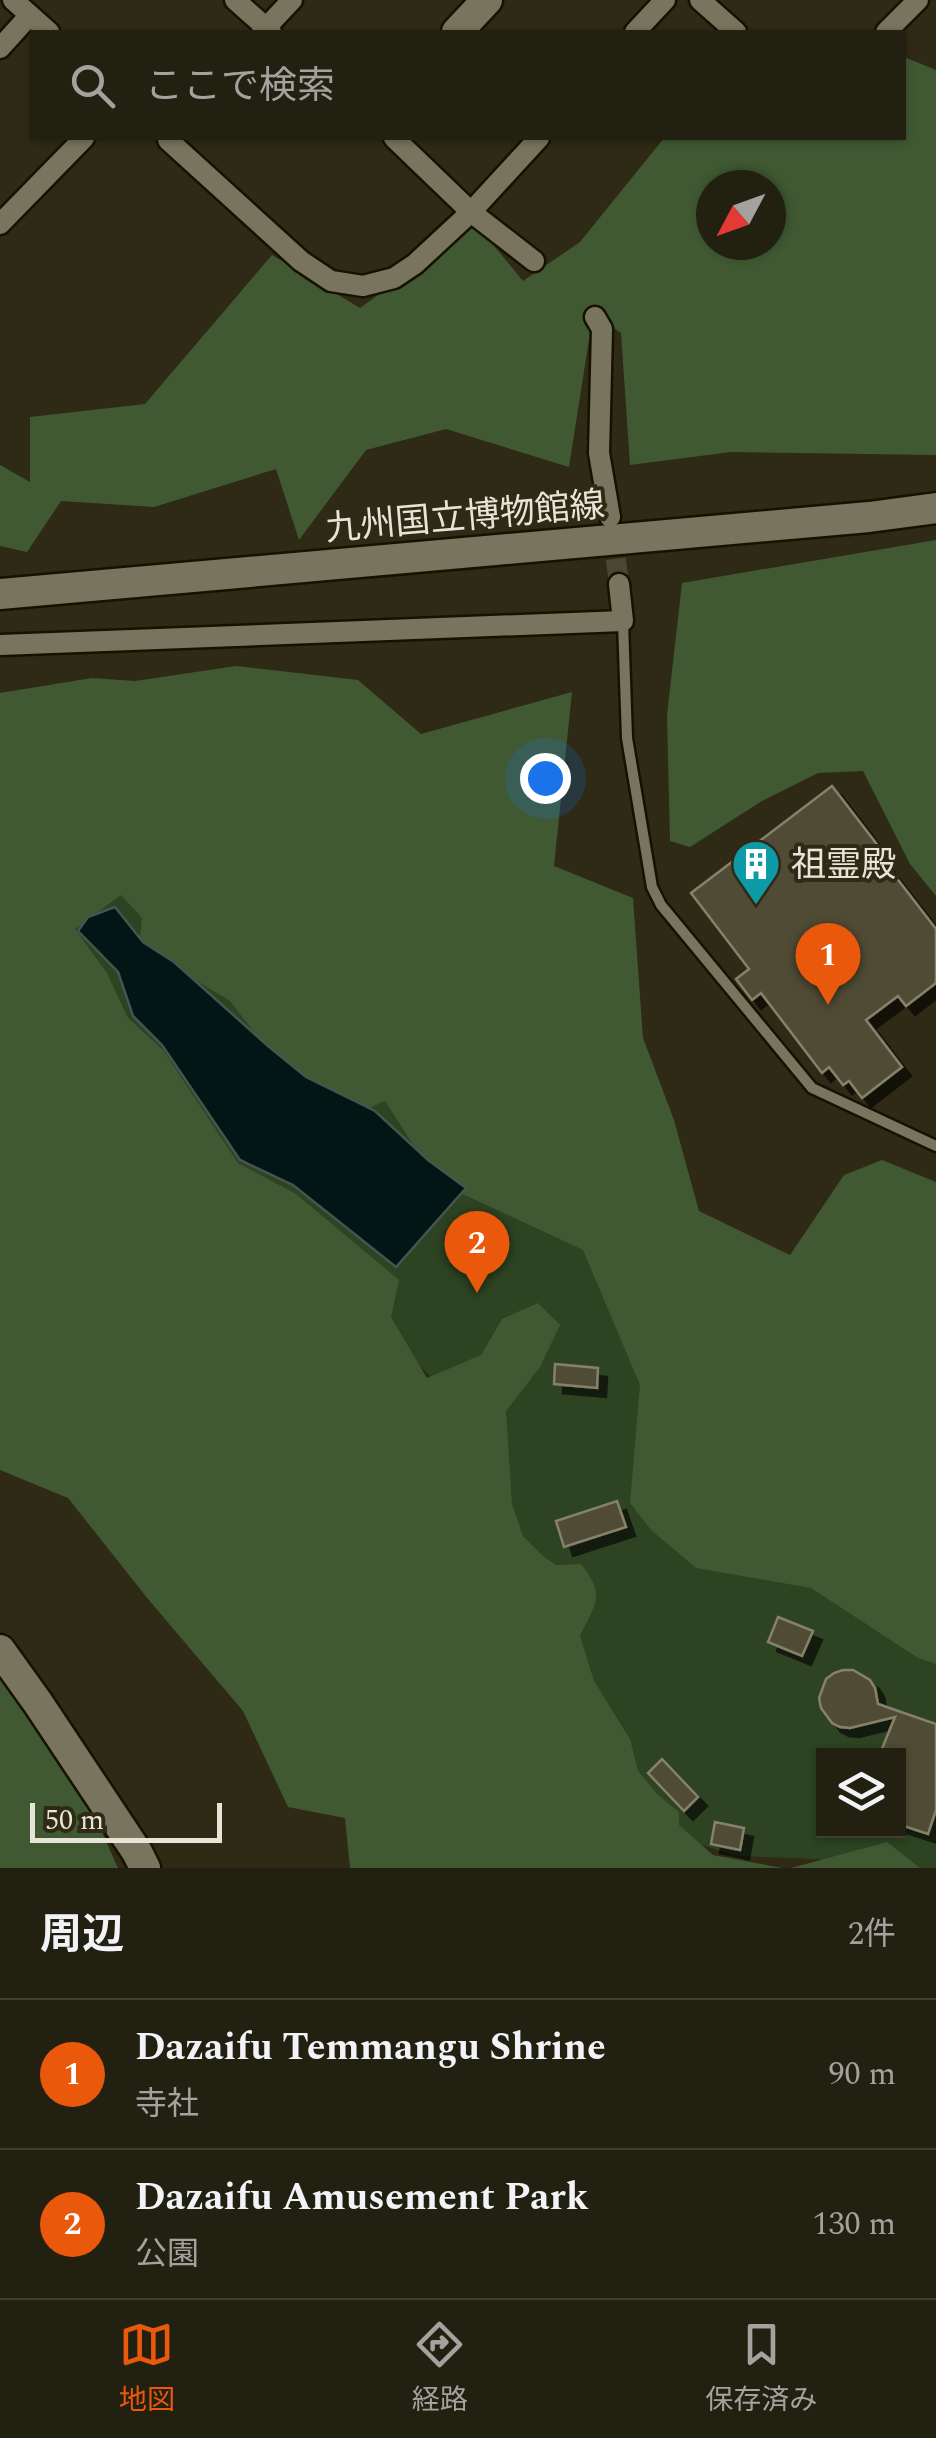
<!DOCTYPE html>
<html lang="ja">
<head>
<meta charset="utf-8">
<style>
  body { margin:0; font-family:Spectral,"Noto Sans JP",serif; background:#2e2d1e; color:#f1f3f6 }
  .controls { position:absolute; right:30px; bottom:30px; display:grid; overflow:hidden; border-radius:0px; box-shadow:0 2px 8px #0004 }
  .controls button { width:90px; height:90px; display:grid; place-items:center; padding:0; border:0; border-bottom:2px solid #3f3e30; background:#222010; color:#f1f3f6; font:50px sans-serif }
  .compass { position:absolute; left:696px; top:170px; width:90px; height:90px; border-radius:50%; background:#222010; box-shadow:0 2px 8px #0004; rotate:229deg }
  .scale { position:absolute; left:30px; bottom:25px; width:192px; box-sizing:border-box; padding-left:10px; border:5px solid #e7e5d8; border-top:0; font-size:28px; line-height:35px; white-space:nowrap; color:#e7e5d8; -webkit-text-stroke:8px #2e2a15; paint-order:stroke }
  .you { position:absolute; left:545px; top:778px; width:35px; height:35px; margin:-25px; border:8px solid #fff; border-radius:50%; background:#1a73e8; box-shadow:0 0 0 15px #1a73e833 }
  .badge { display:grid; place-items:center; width:65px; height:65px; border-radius:50%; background:#ea580c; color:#fff; font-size:32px; font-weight:700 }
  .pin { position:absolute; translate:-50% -82px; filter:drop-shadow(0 2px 5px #0008) }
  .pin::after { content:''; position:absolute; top:52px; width:35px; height:30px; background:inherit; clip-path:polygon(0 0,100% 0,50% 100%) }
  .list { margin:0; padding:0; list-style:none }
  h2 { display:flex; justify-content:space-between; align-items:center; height:130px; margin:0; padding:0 40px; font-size:42px }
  h2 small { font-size:32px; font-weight:400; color:#a2a39f }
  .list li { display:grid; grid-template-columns:65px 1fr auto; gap:30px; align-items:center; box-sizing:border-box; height:150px; padding:0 40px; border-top:2px solid #3f3e30 }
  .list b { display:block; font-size:38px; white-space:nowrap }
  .list p { margin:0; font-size:32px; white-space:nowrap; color:#a2a39f }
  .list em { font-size:32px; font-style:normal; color:#a2a39f }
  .icon { flex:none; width:55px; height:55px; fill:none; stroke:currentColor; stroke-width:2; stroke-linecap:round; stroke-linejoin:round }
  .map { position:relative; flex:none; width:936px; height:1868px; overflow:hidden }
  .search { position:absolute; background:#222010; box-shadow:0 2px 8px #0004; left:30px; right:30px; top:30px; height:110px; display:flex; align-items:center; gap:25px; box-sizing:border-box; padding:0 35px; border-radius:0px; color:#a2a39f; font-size:38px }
  .sheet { height:430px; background:#222010 }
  nav { display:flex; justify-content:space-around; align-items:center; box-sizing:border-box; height:140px; border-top:2px solid #3f3e30; background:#222010; font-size:28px; color:#a2a39f }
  nav a { display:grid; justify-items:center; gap:5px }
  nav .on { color:#ea580c }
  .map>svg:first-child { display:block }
  .green { fill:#2d4321; fill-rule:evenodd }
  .forest { fill:#405932; fill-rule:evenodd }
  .water { fill:#021616; stroke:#475450; stroke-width:2.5 }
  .building { fill:#504b36; stroke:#86816a; stroke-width:2.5; filter:url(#shadow) }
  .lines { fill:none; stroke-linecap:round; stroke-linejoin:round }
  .street-tunnel { stroke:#4a4632; stroke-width:20; stroke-dasharray:20 10; stroke-linecap:butt }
  .lane-casing { stroke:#161201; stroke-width:15 }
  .street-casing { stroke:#161201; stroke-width:25 }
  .secondary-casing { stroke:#161201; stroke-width:35 }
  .lane { stroke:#78745d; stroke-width:10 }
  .street { stroke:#78745d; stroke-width:20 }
  .secondary { stroke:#78745d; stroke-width:30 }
  .labels { text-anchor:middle; stroke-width:8; stroke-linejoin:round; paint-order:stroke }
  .street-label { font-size:35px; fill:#e7e5d8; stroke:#2e2a15 }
  .poi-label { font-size:35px; fill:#e7e5d8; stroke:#2e2a15; text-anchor:start }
</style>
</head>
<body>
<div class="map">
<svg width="936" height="1868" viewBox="0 0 936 1868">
  <defs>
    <filter id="shadow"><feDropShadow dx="9" dy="9" stdDeviation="0" flood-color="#0009"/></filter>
  </defs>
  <rect width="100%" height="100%" fill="#2e2a15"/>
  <!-- green -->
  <path class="green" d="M135 848 571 1218 936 1629V1868H916L890 1862 738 1856 672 1836 431 1377 27 973ZM824 1756H898V1830H824Z"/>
  <!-- forest -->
  <path class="forest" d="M904 57 936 70V455L731 452 630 465 621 333 593 314 569 467 446 429 366 450 299 540 276 469 154 507 61 501 27 552 0 546V465L30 482V417L145 404 272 255 360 308 476 224 523 281 580 242 664 138H904ZM711 185H771V245H711Z
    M936 540V896L910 864 863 771 818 773 762 801 690 847 670 841 667 715 682 583Z
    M236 666 358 680 421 734 572 692 554 866 633 898 643 1038 674 1120 699 1211 790 1255 844 1175 882 1160 936 1182V1664L918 1658 811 1588 696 1568 651 1530 630 1503 640 1385 583 1250 437 1182 385 1101 360 1112 283 1070 230 1001 139 946 142 918 121 895 75 929 107 973 128 1018 163 1050 238 1163 296 1194 399 1280 391 1317 427 1378 481 1355 502 1319 538 1303 560 1325 540 1367 506 1411 512 1504 523 1536 543 1556 556 1565 581 1564C606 1596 596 1602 580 1636L594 1681 630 1739 638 1771 658 1795 679 1812V1825L713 1855 782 1868H350L345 1818 288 1807 243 1711 148 1599 68 1498 0 1470V693L92 678 135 681Z
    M0 1678 68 1757 118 1868H0Z
    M887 1842 920 1868H791Z"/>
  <!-- water -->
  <path class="water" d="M115 907 143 942 174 962 268 1046 306 1077 375 1111 428 1160 466 1188 396 1267 293 1185 240 1160 162 1045 133 1016 118 972 78 931 88 917Z"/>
  <!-- building -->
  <path class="building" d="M832 786 882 851 878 854 936 929V983L906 1006 898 996 866 1020 902 1067 862 1098 849 1081 843 1085 829 1067 822 1073 761 993 752 1000 736 979 749 969 691 893Z
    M555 1364 598 1368 597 1388 554 1384Z
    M617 1501 626 1527 564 1547 556 1521Z
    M778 1617 813 1631 802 1656 768 1642Z
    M843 1670H853L870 1680 875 1688 878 1704 936 1724V1810L928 1834 898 1824V1756H879L895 1717 850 1728 840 1727 832 1723 821 1708 819 1698 826 1679 834 1673Z
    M662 1759 698 1797 684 1811 648 1773Z
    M715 1822 744 1828 740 1850 711 1844Z"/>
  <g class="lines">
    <!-- street-tunnel -->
    <path class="street-tunnel" d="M612 529 619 584"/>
    <!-- lane casing -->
    <g class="lane-casing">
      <path id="lane" d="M623 622 627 738 652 887 661 905 812 1088 936 1146"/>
    </g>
    <!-- street casing -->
    <g class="street-casing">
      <path id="street" d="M13 0 49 32
        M235 0 271 32
        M700 0 736 32
        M262 32 292 0
        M635 32 665 0
        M886 32 918 0
        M0 48 30 15
        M394 138 471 212 534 261
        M168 140 301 261 331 281 363 286 394 278 415 264 471 212 539 138
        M0 224 84 138
        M595 317 602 329 599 453 610 517
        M0 645 623 621 619 584"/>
    </g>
    <!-- secondary casing -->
    <g class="secondary-casing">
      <path id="secondary" d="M457 32 487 0
        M0 594 869 517 936 508
        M0 1650 38 1703 137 1852 145 1868"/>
    </g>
    <!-- lane -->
    <use href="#lane" class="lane"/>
    <!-- street -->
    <use href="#street" class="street"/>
    <!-- secondary -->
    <use href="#secondary" class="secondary"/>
  </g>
  <!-- icons -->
  <defs>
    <g id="building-pin" transform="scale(2.5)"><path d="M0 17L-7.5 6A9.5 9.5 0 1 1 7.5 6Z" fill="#0f9aa8" stroke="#2e2a15"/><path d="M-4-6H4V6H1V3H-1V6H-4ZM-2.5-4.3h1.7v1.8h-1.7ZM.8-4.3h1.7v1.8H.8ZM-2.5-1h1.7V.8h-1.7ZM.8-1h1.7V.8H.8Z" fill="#fff"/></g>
  </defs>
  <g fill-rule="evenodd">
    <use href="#building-pin" x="756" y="864"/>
  </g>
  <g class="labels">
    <!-- street labels -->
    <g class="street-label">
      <text transform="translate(465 516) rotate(-5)" y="12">九州国立博物館線</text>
    </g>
    <!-- poi labels -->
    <g class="poi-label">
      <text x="791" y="876">祖霊殿</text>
    </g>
  </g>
</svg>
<div class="controls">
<button><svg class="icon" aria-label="layers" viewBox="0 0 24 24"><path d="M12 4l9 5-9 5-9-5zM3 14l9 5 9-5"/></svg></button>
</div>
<svg class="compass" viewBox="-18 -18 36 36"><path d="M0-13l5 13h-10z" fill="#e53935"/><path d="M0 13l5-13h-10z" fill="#a2a39f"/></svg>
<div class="scale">50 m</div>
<div class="you"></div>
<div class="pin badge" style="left:828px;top:1005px">1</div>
<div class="pin badge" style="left:477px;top:1293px">2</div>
<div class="search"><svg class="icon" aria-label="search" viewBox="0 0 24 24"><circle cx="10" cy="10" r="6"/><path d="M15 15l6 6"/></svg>ここで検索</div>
</div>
<section class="sheet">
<h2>周辺<small>2件</small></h2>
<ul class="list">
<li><span class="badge">1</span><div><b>Dazaifu Temmangu Shrine</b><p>寺社</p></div><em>90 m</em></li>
<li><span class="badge">2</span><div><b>Dazaifu Amusement Park</b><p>公園</p></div><em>130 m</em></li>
</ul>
</section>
<nav>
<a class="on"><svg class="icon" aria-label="map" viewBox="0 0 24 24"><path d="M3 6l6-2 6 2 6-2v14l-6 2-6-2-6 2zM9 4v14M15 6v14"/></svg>地図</a>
<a><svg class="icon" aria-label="directions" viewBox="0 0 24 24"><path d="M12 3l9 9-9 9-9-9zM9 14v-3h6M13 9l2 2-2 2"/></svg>経路</a>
<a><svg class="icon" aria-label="saved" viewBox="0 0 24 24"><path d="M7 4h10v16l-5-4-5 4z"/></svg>保存済み</a>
</nav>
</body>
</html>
